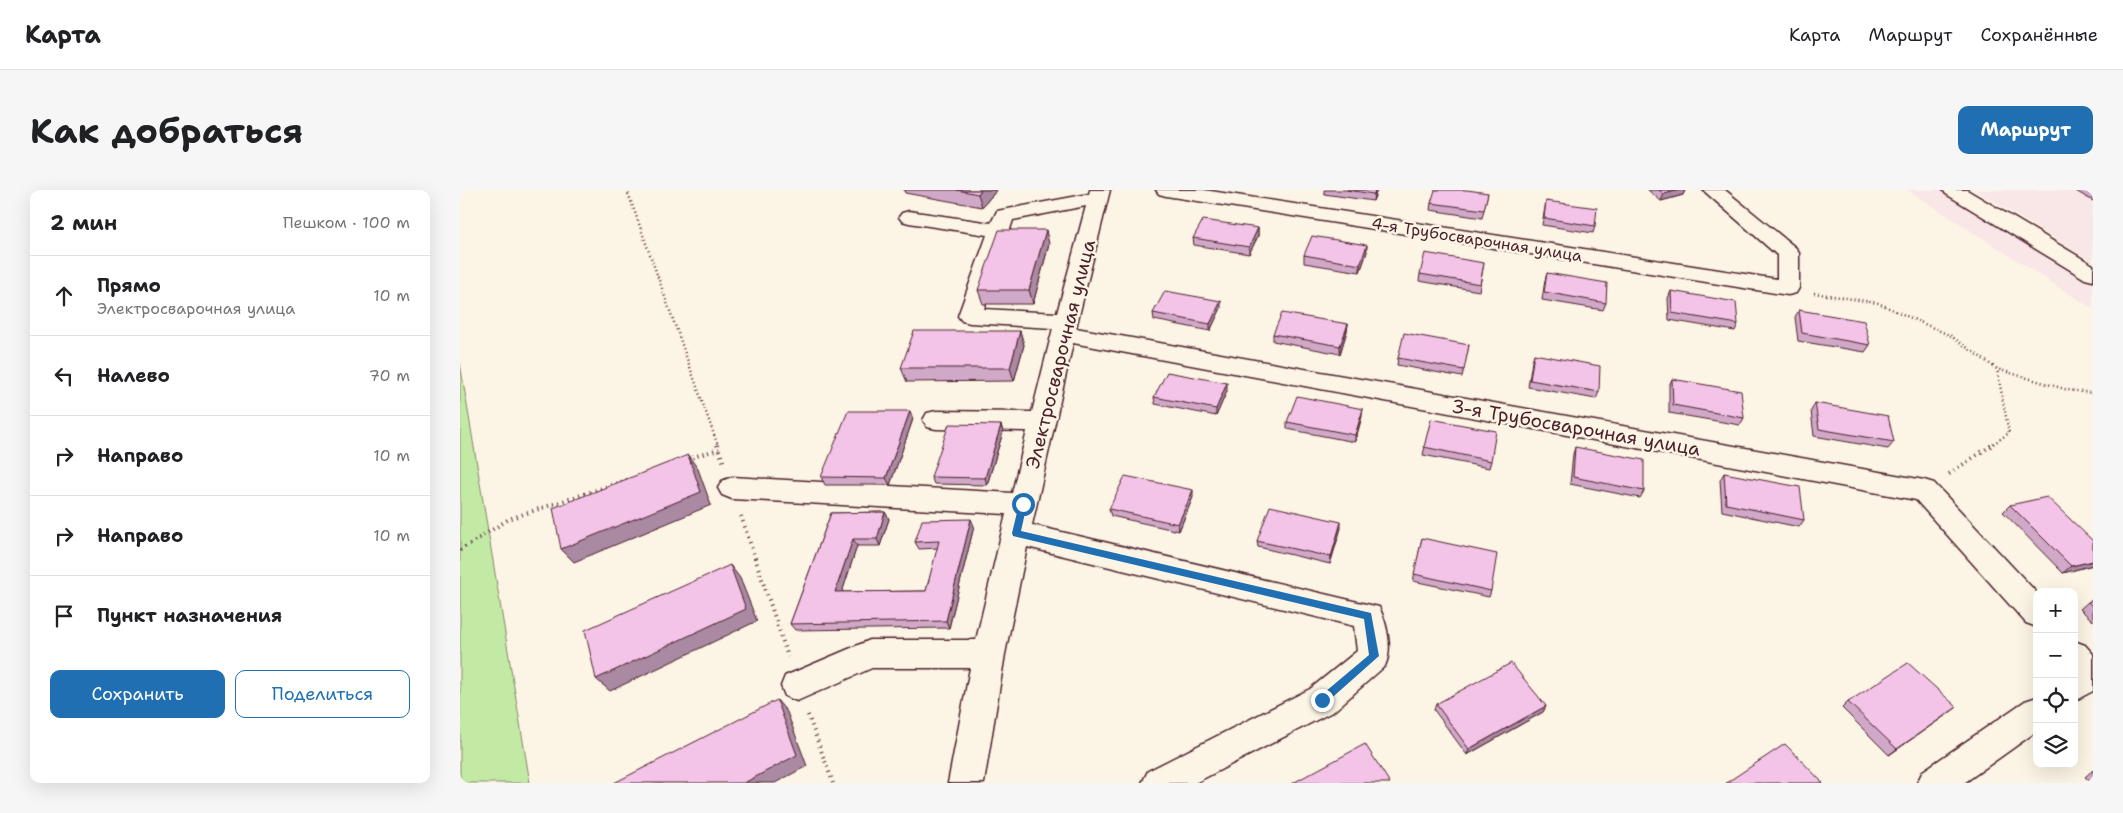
<!DOCTYPE html>
<html lang="ru">
<head>
<meta charset="utf-8">
<style>
  body { margin:0; font-family:"Shantell Sans",sans-serif; background:#f6f6f6; color:#202124 }
  .controls { position:absolute; right:15px; bottom:15px; display:grid; overflow:hidden; border-radius:10px; box-shadow:0 5px 20px #0002 }
  .controls button { width:45px; height:45px; display:grid; place-items:center; padding:0; border:0; border-bottom:1px solid #e0e0e0; background:#fff; color:#202124; font:25px sans-serif }
  .stop { position:absolute; width:15px; height:15px; margin:-11px; border:4px solid #1f6fb2; border-radius:50%; background:#fff }
  .stop.end { background:#1f6fb2; border-color:#fff; box-shadow:0 1px 5px #0008 }
  .list { margin:0; padding:0; list-style:none }
  h2 { display:flex; justify-content:space-between; align-items:center; height:65px; margin:0; padding:0 20px; font-size:21px }
  h2 small { font-size:16px; font-weight:400; color:#757577 }
  .list li { display:grid; grid-template-columns:32px 1fr auto; gap:15px; align-items:center; box-sizing:border-box; height:80px; padding:0 20px; border-top:1px solid #e0e0e0 }
  .list b { display:block; font-size:19px; white-space:nowrap }
  .list p { margin:0; font-size:16px; white-space:nowrap; color:#757577 }
  .list em { font-size:16px; font-style:normal; color:#757577 }
  .actions { display:flex; gap:10px; padding:15px 20px }
  .actions a { flex:1; padding:11px 0; border:1px solid #1f6fb2; border-radius:10px; text-align:center; font-size:18px; color:#1f6fb2 }
  .actions .main { background:#1f6fb2; color:#fff }
  .icon { flex:none; width:28px; height:28px; fill:none; stroke:currentColor; stroke-width:2; stroke-linecap:round; stroke-linejoin:round }
  .map { position:relative; flex:none; width:1633px; height:593px; overflow:hidden; border-radius:10px }
  header { display:flex; align-items:center; gap:30px; box-sizing:border-box; height:70px; padding:0 25px; background:#fff; border-bottom:1px solid #e0e0e0 }
  header strong { font-size:24px }
  nav { display:flex; gap:28px; margin-inline-start:auto; font-size:18px }
  .intro { display:flex; align-items:center; justify-content:space-between; box-sizing:border-box; height:120px; padding:0 30px }
  h1 { margin:0; font-size:35px }
  .button { padding:12px 22px; border-radius:10px; background:#1f6fb2; color:#fff; font-size:18px; font-weight:700 }
  main { display:flex; gap:30px; padding:0 30px }
  aside { flex:1; background:#fff; border-radius:10px; box-shadow:0 5px 20px #0002 }
  .map>svg:first-child { display:block }
  .built { fill:#f9e6e6 }
  .green { fill:#c2eaa5; stroke:#868468 }
  .lines { fill:none; stroke-linecap:round; stroke-linejoin:round }
  .minor-casing { stroke:#4a1f2b; stroke-width:3 }
  .path-far1 { stroke:#4a1f2b; stroke-width:2.5; stroke-dasharray:1 3; stroke-linecap:butt }
  .path { stroke:#4a1f2b; stroke-width:4; stroke-dasharray:1 4.5; stroke-linecap:butt }
  .minor { fill:#fcf5e5; fill-rule:evenodd }
  .wall { fill:#d1a9c8; stroke:#4a1f2b }
  .shaded-wall { fill:#aa89a2; stroke:#4a1f2b }
  .building { fill:#f3c4e8; stroke:#4a1f2b }
  .route { fill:#1f6fb2 }
  .labels { text-anchor:middle; stroke-width:5; stroke-linejoin:round; paint-order:stroke }
  .far-street-label { font-size:16px; fill:#4a1f2b; stroke:#fcf5e5 }
  .street-label { font-size:19px; fill:#4a1f2b; stroke:#fcf5e5 }
</style>
</head>
<body>
<header>
<strong>Карта</strong>
<nav><a>Карта</a><a>Маршрут</a><a>Сохранённые</a></nav>
</header>
<div class="intro"><h1>Как добраться</h1><a class="button">Маршрут</a></div>
<main>
<aside>
<h2>2 мин<small>Пешком · 100 m</small></h2>
<ul class="list">
<li><svg class="icon" aria-label="ahead" viewBox="0 0 24 24"><path d="M12 20V5M6 11l6-6 6 6"/></svg><div><b>Прямо</b><p>Электросварочная улица</p></div><em>10 m</em></li>
<li><svg class="icon" aria-label="left" viewBox="0 0 24 24"><path d="M17 20v-9H6M10 6l-5 5 5 5"/></svg><div><b>Налево</b></div><em>70 m</em></li>
<li><svg class="icon" aria-label="right" viewBox="0 0 24 24"><path d="M7 20v-9h11M14 6l5 5-5 5"/></svg><div><b>Направо</b></div><em>10 m</em></li>
<li><svg class="icon" aria-label="right" viewBox="0 0 24 24"><path d="M7 20v-9h11M14 6l5 5-5 5"/></svg><div><b>Направо</b></div><em>10 m</em></li>
<li><svg class="icon" aria-label="arrive" viewBox="0 0 24 24"><path d="M6 21V4h12l-3 4 3 4H6"/></svg><div><b>Пункт назначения</b></div></li>
</ul>
<div class="actions"><a class="main">Сохранить</a><a>Поделиться</a></div>
</aside>
<div class="map">
<svg width="1633" height="593" viewBox="0 0 1633 593">
  <rect width="100%" height="100%" fill="#fcf5e5"/>
  <filter id="ink" filterUnits="userSpaceOnUse"><feTurbulence type="fractalNoise" baseFrequency=".02" numOctaves="2"/><feDisplacementMap in="SourceGraphic" scale="10" xChannelSelector="R" yChannelSelector="G"/><feConvolveMatrix kernelMatrix="1 2 1 2 8 2 1 2 1" color-interpolation-filters="sRGB"/></filter>
  <g filter="url(#ink)">
    <!-- built -->
    <path class="built" d="M1447 0H1499L1633 82V119Z
      M1515 0H1633V72Z"/>
    <!-- green -->
    <path class="green" d="M0 173 70 593H0Z"/>
    <g class="lines">
      <!-- minor casing -->
      <g class="minor-casing">
        <path id="minor" d="M630 0H650L616 138 1464 290 1474 293 1577 403V437L1566 433 1456 310 613 153 572 335 919 417C927 433 933 459 925 476L874 521 735 593H682L688 581 850 499 897 461 894 436 567 357 545 464 524 593H488L510 478H412L337 511 325 506 321 496 325 486 410 450H516L546 324 272 309 262 305 258 298 262 291 272 287 552 303 567 241 476 239 467 237 463 230 467 223 476 221 572 222 593 138 510 133 502 131 498 126 527 45 449 33 442 31 439 27 442 23 449 21 531 33 537 21 629 4ZM626 16 597 123 524 119 553 30Z
          M696 0H744L1317 89V65L1243 0H1265L1336 58 1339 63V98L1336 103 1328 105 706 6 699 4Z
          M1483 0H1507L1633 75V91L1625 89 1486 4Z
          M1614 451 1625 455 1633 464V501L1614 511Z
          M1577 507V541L1504 593H1457L1463 581 1565 511Z"/>
      </g>
      <!-- path-far1 -->
      <path class="path-far1" d="M167 0 258 256
        M1354 103 1418 113 1491 146 1537 179 1608 200 1633 203
        M1530 256 1549 243 1537 179"/>
      <!-- path -->
      <path class="path" d="M257 255 264 273
        M227 269 259 259
        M1489 284 1532 255
        M281 326 328 467
        M0 360 49 329 169 289
        M348 525 373 593"/>
      <!-- minor -->
      <use href="#minor" class="minor"/>
    </g>
    <!-- wall -->
    <path class="wall" d="M444 0H537L522 17 445 3Z
      M864 0H917L913 11 864 4Z
      M1188 0H1225L1223 5 1201 11Z
      M1614 0H1633V11Z
      M1028 3 1022 28 970 20 971 13Z
      M1086 11 1135 36 1133 43 1082 35Z
      M798 38V46L789 64 734 55 733 48Z
      M589 54 573 114H523L518 100Z
      M907 62 900 82 844 73V65Z
      M1024 73 1019 101 959 91 960 84Z
      M1087 83 1146 113 1143 120 1082 110 1085 90Z
      M1211 101 1278 134 1275 141 1209 130 1208 108Z
      M761 118 750 141 694 130 693 123Z
      M1339 120 1410 155 1405 162 1338 151 1335 127Z
      M888 134 887 141 880 164 813 151V144Z
      M560 141 564 155 554 191 447 192 441 178Z
      M1009 155 1002 187 937 175 938 168Z
      M1074 164 1139 202 1136 209 1068 197 1072 171Z
      M1212 189 1284 228 1280 235 1209 223V196Z
      M767 201 756 226 695 214 694 207Z
      M1355 213 1434 252 1428 259 1354 246 1351 221Z
      M902 226 895 252 827 239V232Z
      M453 229 430 295H365L361 287Z
      M971 229 1031 271 1029 278 963 265Z
      M541 235 543 242 527 295 474 294 471 287Z
      M1115 257 1184 301 1180 308 1110 294 1113 264Z
      M1264 283 1344 330 1339 337 1262 321 1260 290Z
      M733 307 719 341 651 326 649 319Z
      M1550 315 1633 351V375L1603 383 1543 322Z
      M425 322 429 329 420 356H397L382 402 466 401 478 358 459 359 455 352 514 336 489 438 335 440 330 434 371 323Z
      M881 338 870 374 798 357 797 351Z
      M962 348 1031 401 1029 407 953 391Z
      M1633 410V431L1620 419 1628 412Z
      M1388 512 1497 517 1429 565 1382 518Z
      M976 514 1086 516 1083 522 1007 565 974 520Z
      M1633 580V593H1632L1625 587Z"/>
    <!-- shaded-wall -->
    <path class="shaded-wall" d="M521 0H537L522 17 518 4Z
      M915 0H917L913 11 914 4Z
      M1219 0H1225L1223 5 1201 11 1204 4Z
      M798 38V46L789 64V57Z
      M586 40 589 54 573 114 569 100Z
      M907 55V62L900 82V75Z
      M761 111V118L750 141V134Z
      M888 134 887 141 880 164V156Z
      M560 141 564 155 554 191 550 178Z
      M767 193V201L756 226V219Z
      M903 219 902 226 895 252V245Z
      M450 221 453 229 430 295 426 288Z
      M541 235 543 242 527 295 525 288Z
      M228 265 238 279 251 315 114 372 101 359Z
      M733 300V307L719 341 718 334Z
      M425 322 429 329 420 356 417 349Z
      M511 329 514 336 489 438 486 431Z
      M881 332V338L870 374 871 367Z
      M393 349 397 356 380 409 375 402Z
      M1633 371V375L1603 383 1611 376Z
      M270 375 280 388 297 431 150 501 136 489Z
      M317 510 327 522 347 576 315 593H284Z
      M1086 516 1083 522 1007 565 1009 559Z
      M1497 517 1489 523 1429 565 1437 559Z"/>
    <!-- building -->
    <path class="building" d="M497 0H521L518 4Z
      M887 0H915L914 4Z
      M975 0H1007L1028 3 1024 20 971 13Z
      M1199 0H1219L1204 4Z
      M1086 11 1137 18 1135 36 1084 28Z
      M743 30 798 38 789 57 733 48Z
      M539 40H586L569 100H518Z
      M852 46 907 55 900 75 844 65Z
      M965 63 1024 73 1020 94 960 84Z
      M1087 83 1147 93 1146 113 1084 102Z
      M705 101 761 111 750 134 693 123Z
      M1211 101 1276 112 1278 134 1212 123Z
      M1339 120 1404 131 1410 155 1342 143Z
      M822 123 888 134 880 156 813 144Z
      M454 141H560L550 178H441Z
      M944 143 1009 155 1004 180 938 168Z
      M1074 164 1140 176 1139 202 1070 190Z
      M707 182 767 193 756 219 694 207Z
      M1212 189 1281 201 1284 228 1213 215Z
      M837 206 903 219 895 245 827 232Z
      M1355 213 1428 226 1434 252 1359 239Z
      M388 221H450L426 288 361 287Z
      M971 229 1036 241 1031 271 964 257Z
      M489 234 541 235 525 288 471 287Z
      M1115 257 1184 270V301L1113 287Z
      M228 265 241 302 101 359 93 318Z
      M1264 283 1340 297 1344 330 1266 314Z
      M665 286 733 300 718 334 649 319Z
      M1587 307 1633 351V371L1611 376 1550 315Z
      M810 316 881 332 871 367 797 351Z
      M425 322 417 349H393L375 402 466 401 479 351 455 352 462 330 511 329 486 431 330 434 371 323Z
      M962 348 1037 364 1031 401 954 384Z
      M270 375 286 419 136 489 125 440Z
      M1633 410V417L1628 412Z
      M1051 473 1086 516 1009 559 976 514Z
      M1448 473 1497 517 1437 559 1388 512Z
      M317 510 337 565 284 593H154Z
      M905 554 930 593H833Z
      M1325 554 1363 593H1266Z"/>
  </g>
  <!-- route -->
  <path class="route" d="M563 311 567 314 561 341 911 423 919 466 866 513H859V507L909 465 904 429 553 346 552 343 559 314Z"/>
  <g class="labels">
    <!-- far-street labels -->
    <g class="far-street-label">
      <text transform="translate(1017 49) rotate(9)" y="6">4-я Трубосварочная улица</text>
    </g>
    <!-- street labels -->
    <g class="street-label">
      <text transform="translate(600 164) rotate(-76)" y="7">Электросварочная улица</text>
      <text transform="translate(1116 237) rotate(10)" y="7">3-я Трубосварочная улица</text>
    </g>
  </g>
</svg>
<div class="controls">
<button>+</button>
<button>−</button>
<button><svg class="icon" aria-label="locate" viewBox="0 0 24 24"><circle cx="12" cy="12" r="6"/><path d="M12 2v4M12 18v4M2 12h4M18 12h4"/></svg></button>
<button><svg class="icon" aria-label="layers" viewBox="0 0 24 24"><path d="M12 4l9 5-9 5-9-5zM3 14l9 5 9-5"/></svg></button>
</div>
<div class="stop" style="left:563px;top:314px"></div>
<div class="stop end" style="left:862px;top:510px"></div>
</div>
</main>
</body>
</html>
